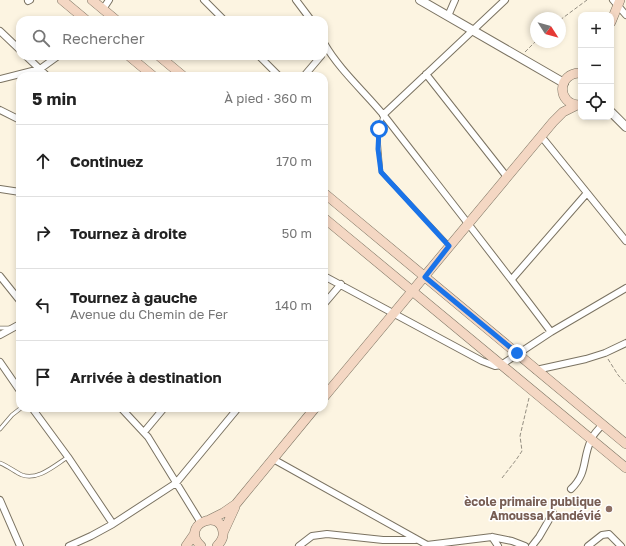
<!DOCTYPE html>
<html lang="fr">
<head>
<meta charset="utf-8">
<style>
  body { margin:0; font-family:"Golos Text",sans-serif; background:#f6f6f6; color:#222 }
  .controls { position:absolute; right:12px; top:12px; display:grid; overflow:hidden; border-radius:8px; box-shadow:0 2px 6px #0003 }
  .controls button { width:36px; height:36px; display:grid; place-items:center; padding:0; border:0; border-bottom:1px solid #e0e0e0; background:#fff; color:#222; font:20px sans-serif }
  .compass { position:absolute; left:530px; top:12px; width:36px; height:36px; border-radius:50%; background:#fff; box-shadow:0 2px 6px #0003; rotate:126deg }
  .stop { position:absolute; width:12px; height:12px; margin:-9px; border:3px solid #1a73e8; border-radius:50%; background:#fff }
  .stop.end { background:#1a73e8; border-color:#fff; box-shadow:0 1px 4px #0008 }
  .list { margin:0; padding:0; list-style:none }
  h2 { display:flex; justify-content:space-between; align-items:center; height:52px; margin:0; padding:0 16px; font-size:17px }
  h2 small { font-size:13px; font-weight:400; color:#767676 }
  .list li { display:grid; grid-template-columns:26px 1fr auto; gap:12px; align-items:center; box-sizing:border-box; height:72px; padding:0 16px; border-top:1px solid #e0e0e0 }
  .list b { display:block; font-size:15px; white-space:nowrap }
  .list p { margin:0; font-size:13px; white-space:nowrap; color:#767676 }
  .list em { font-size:13px; font-style:normal; color:#767676 }
  .icon { flex:none; width:22px; height:22px; fill:none; stroke:currentColor; stroke-width:2; stroke-linecap:round; stroke-linejoin:round }
  .map { position:relative; flex:none; width:626px; height:546px; overflow:hidden }
  .search { position:absolute; background:#fff; box-shadow:0 2px 6px #0003; left:16px; top:16px; width:312px; height:44px; display:flex; align-items:center; gap:10px; box-sizing:border-box; padding:0 14px; border-radius:12px; color:#767676; font-size:15px }
  .panel { position:absolute; background:#fff; box-shadow:0 2px 6px #0003; left:16px; top:72px; width:312px; height:340px; border-radius:12px }
  .map>svg:first-child { display:block }
  .lines { fill:none; stroke-linecap:round; stroke-linejoin:round }
  .service-casing { stroke:#7b7362; stroke-width:4.5 }
  .minor-casing { stroke:#7b7362; stroke-width:8 }
  .tertiary-casing { stroke:#7b7362; stroke-width:10 }
  .secondary-casing { stroke:#7b7362; stroke-width:10 }
  .path { stroke:#948e81; stroke-width:1; stroke-dasharray:4 2; stroke-linecap:butt }
  .service { stroke:#fff; stroke-width:3 }
  .minor { stroke:#fff; stroke-width:6 }
  .tertiary { stroke:#fff; stroke-width:8 }
  .secondary { stroke:#f4d7c3; stroke-width:9 }
  .route { stroke:#1a73e8; stroke-width:5 }
  .education-dot { fill:#8d6e63; stroke:#fff; stroke-width:1.5 }
  .labels { text-anchor:middle; stroke-width:3; stroke-linejoin:round; paint-order:stroke }
  .education-label { font-size:12px; font-weight:bold; fill:#785e54; stroke:#fff; text-anchor:end }
</style>
</head>
<body>
<div class="map">
<svg width="626" height="546" viewBox="0 0 626 546">
  <rect width="100%" height="100%" fill="#fcf4e1"/>
  <g class="lines">
    <!-- service casing -->
    <g class="service-casing">
      <path id="service" d="M383 115 378 135 381 172 449 245
        M0 328H10
        M0 429 12 415 21 408
        M0 463C8 466 15 472 22 475 38 481 55 465 68 457"/>
    </g>
    <!-- minor casing -->
    <g class="minor-casing">
      <path id="minor" d="M204 0 224 20
        M296 0 311 20
        M613 0 626 15
        M28 1 30 0
        M103 9 109 0
        M448 16 455 0
        M0 31 20 50
        M324 43C340 71 366 93 386 118 441 189 497 260 551 332
        M26 56 47 76
        M259 56 279 76
        M426 74 507 177
        M304 76 321 56
        M0 79 40 69 58 56
        M0 110 20 120
        M383 115 505 0
        M541 136 626 241
        M0 189 20 192
        M0 276 20 301
        M324 276 482 361 495 366 501 365 551 332 626 288
        M512 279 587 193
        M324 304 341 284
        M0 335 20 324
        M0 362 20 391
        M536 370 586 359 605 353 626 343
        M32 408 68 457 113 524
        M121 408 148 437 201 523
        M144 432 164 408
        M273 459 429 546
        M571 489C588 473 582 459 591 440 593 434 599 429 602 425
        M0 500 20 546
        M492 537 498 546
        M427 545 492 537 512 541 525 546
        M69 546 91 536 113 524 176 483 238 408
        M299 546 312 536 327 534 383 540H415
        M532 546 539 537 553 513
        M588 546 602 535 609 534 621 546"/>
    </g>
    <!-- tertiary casing -->
    <g class="tertiary-casing">
      <path id="tertiary" d="M420 0 564 83
        M611 112 626 127"/>
    </g>
    <!-- secondary casing -->
    <g class="secondary-casing">
      <path id="secondary" d="M62 0 86 20
        M92 0 116 20
        M611 22 620 0
        M129 56 153 76
        M159 56 183 76
        M580 105C556 105 557 72 581 73
        M324 193 626 444
        M324 218 626 468
        M324 397 553 122 563 112 577 105
        M209 520 223 513 236 504 315 408
        M223 533 235 507
        M186 546 195 533
        M201 546C179 526 220 507 223 532 224 538 221 542 217 546"/>
    </g>
    <!-- path -->
    <path class="path" d="M560 20 587 0
      M525 52 536 41
      M608 359 618 375 626 384
      M502 478 516 460 522 451 520 436 529 398"/>
    <!-- service -->
    <use href="#service" class="service"/>
    <!-- minor -->
    <use href="#minor" class="minor"/>
    <!-- tertiary -->
    <use href="#tertiary" class="tertiary"/>
    <!-- secondary -->
    <use href="#secondary" class="secondary"/>
  </g>
  <g class="lines">
    <!-- route -->
    <path class="route" d="M379 129 378 149 381 172 449 246 425 277 517 353"/>
  </g>
  <!-- markers -->
  <circle class="education-dot" cx="609" cy="509" r="4"/>
  <g class="labels">
    <!-- education labels -->
    <g class="education-label">
      <text x="601" y="506">ècole primaire publique<tspan x="601" dy="14">Amoussa Kandévié</tspan></text>
    </g>
  </g>
</svg>
<div class="controls">
<button>+</button>
<button>−</button>
<button><svg class="icon" aria-label="locate" viewBox="0 0 24 24"><circle cx="12" cy="12" r="6"/><path d="M12 2v4M12 18v4M2 12h4M18 12h4"/></svg></button>
</div>
<svg class="compass" viewBox="-18 -18 36 36"><path d="M0-13l5 13h-10z" fill="#e53935"/><path d="M0 13l5-13h-10z" fill="#767676"/></svg>
<div class="stop" style="left:379px;top:129px"></div>
<div class="stop end" style="left:517px;top:353px"></div>
<div class="search"><svg class="icon" aria-label="search" viewBox="0 0 24 24"><circle cx="10" cy="10" r="6"/><path d="M15 15l6 6"/></svg>Rechercher</div>
<section class="panel">
<h2>5 min<small>À pied · 360 m</small></h2>
<ul class="list">
<li><svg class="icon" aria-label="ahead" viewBox="0 0 24 24"><path d="M12 20V5M6 11l6-6 6 6"/></svg><div><b>Continuez</b></div><em>170 m</em></li>
<li><svg class="icon" aria-label="right" viewBox="0 0 24 24"><path d="M7 20v-9h11M14 6l5 5-5 5"/></svg><div><b>Tournez à droite</b></div><em>50 m</em></li>
<li><svg class="icon" aria-label="left" viewBox="0 0 24 24"><path d="M17 20v-9H6M10 6l-5 5 5 5"/></svg><div><b>Tournez à gauche</b><p>Avenue du Chemin de Fer</p></div><em>140 m</em></li>
<li><svg class="icon" aria-label="arrive" viewBox="0 0 24 24"><path d="M6 21V4h12l-3 4 3 4H6"/></svg><div><b>Arrivée à destination</b></div></li>
</ul>
</section>
</div>
</body>
</html>
